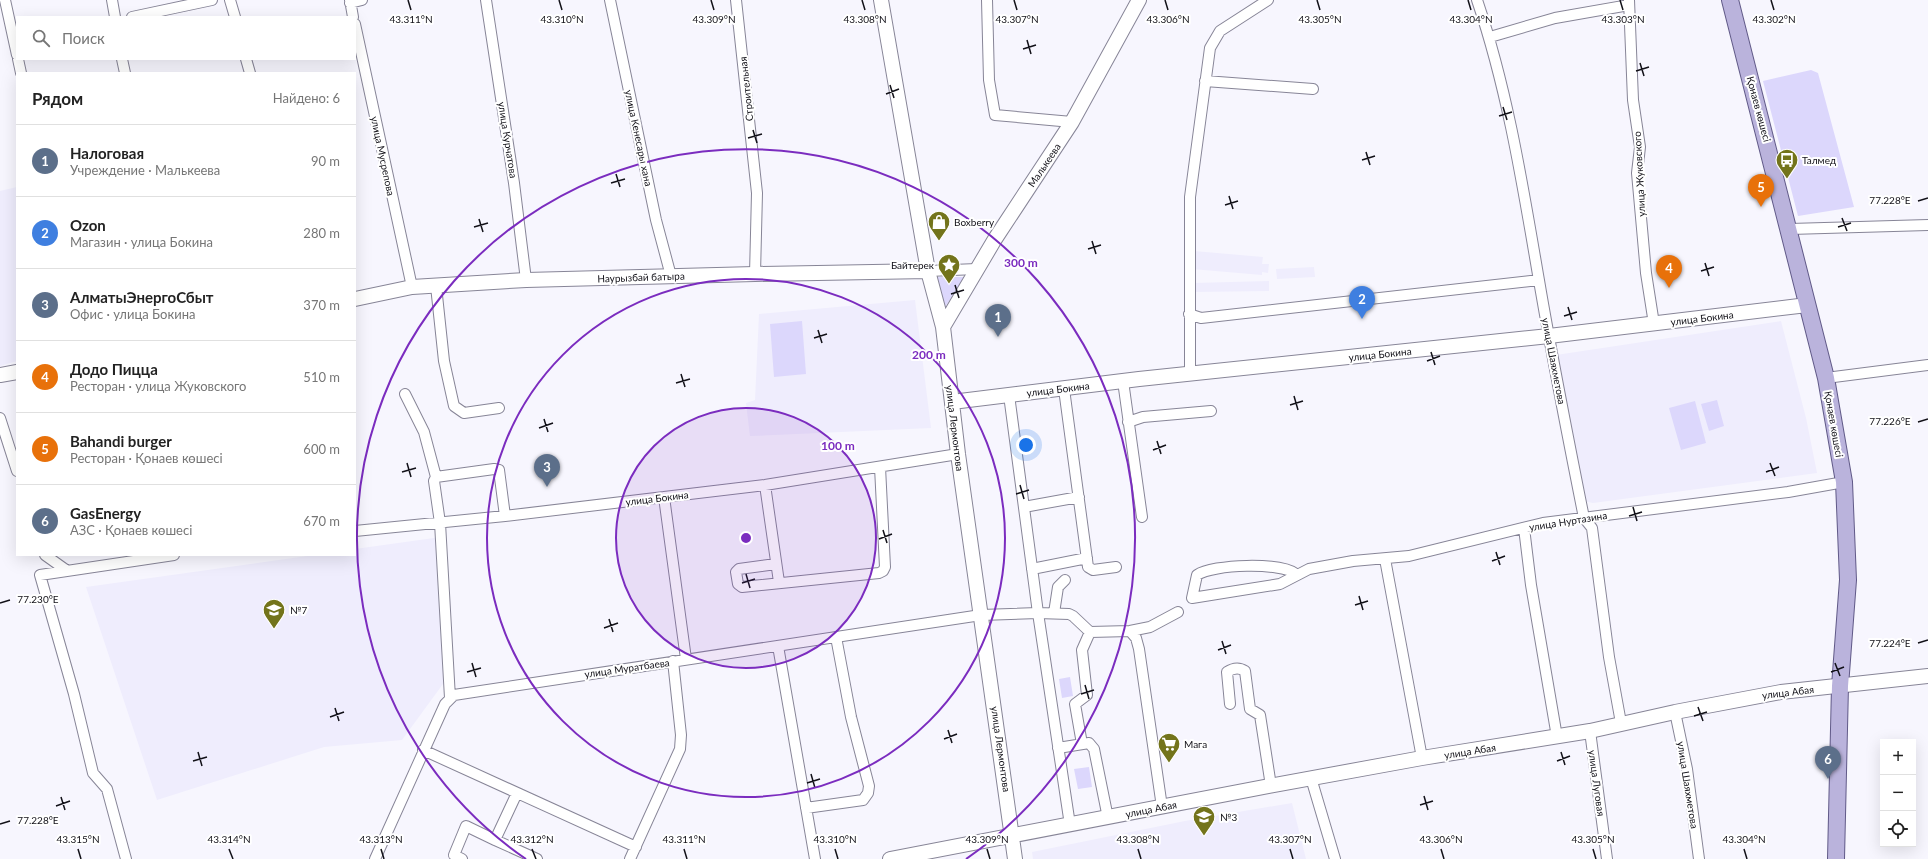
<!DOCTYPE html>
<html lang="ru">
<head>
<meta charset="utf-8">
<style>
  body { margin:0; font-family:Lato,sans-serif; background:#f6f6f6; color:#222 }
  .controls { position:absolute; right:12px; bottom:12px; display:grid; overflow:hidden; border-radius:0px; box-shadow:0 4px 16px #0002 }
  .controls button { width:36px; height:36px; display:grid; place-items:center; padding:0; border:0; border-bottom:1px solid #e0e0e0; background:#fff; color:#222; font:20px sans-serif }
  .you { position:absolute; left:1026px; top:445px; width:14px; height:14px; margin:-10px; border:3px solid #fff; border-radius:50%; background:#1a73e8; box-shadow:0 0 0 6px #1a73e833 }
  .badge { display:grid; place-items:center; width:26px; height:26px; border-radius:50%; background:#111827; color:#fff; font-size:13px; font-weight:700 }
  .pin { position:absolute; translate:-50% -33px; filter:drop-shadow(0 1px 2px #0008) }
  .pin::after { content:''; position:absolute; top:21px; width:14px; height:12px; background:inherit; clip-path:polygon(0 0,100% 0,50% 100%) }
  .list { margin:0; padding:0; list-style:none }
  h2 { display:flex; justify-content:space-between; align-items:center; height:52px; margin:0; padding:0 16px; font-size:17px }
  h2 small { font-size:13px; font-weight:400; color:#767676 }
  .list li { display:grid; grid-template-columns:26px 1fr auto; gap:12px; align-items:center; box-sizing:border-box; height:72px; padding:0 16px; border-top:1px solid #e0e0e0 }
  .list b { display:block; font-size:15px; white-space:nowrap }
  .list p { margin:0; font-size:13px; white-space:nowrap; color:#767676 }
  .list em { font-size:13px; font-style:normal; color:#767676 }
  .icon { flex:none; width:22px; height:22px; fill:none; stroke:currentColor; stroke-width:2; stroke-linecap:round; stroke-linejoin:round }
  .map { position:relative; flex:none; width:1928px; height:859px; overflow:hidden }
  .search { position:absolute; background:#fff; box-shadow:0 4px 16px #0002; left:16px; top:16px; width:340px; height:44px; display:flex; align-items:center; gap:10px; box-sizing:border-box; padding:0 14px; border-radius:0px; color:#767676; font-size:15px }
  .panel { position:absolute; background:#fff; box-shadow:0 4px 16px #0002; left:16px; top:72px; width:340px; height:484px; border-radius:0px }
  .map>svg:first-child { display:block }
  .built { fill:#efedfd }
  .green { fill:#dcd7fc }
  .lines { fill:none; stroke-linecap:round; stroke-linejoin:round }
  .street-casing { stroke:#878597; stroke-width:12 }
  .secondary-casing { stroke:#878597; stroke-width:16 }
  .primary-casing { stroke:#615a88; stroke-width:18 }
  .street { stroke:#fff; stroke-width:10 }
  .secondary { stroke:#fff; stroke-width:14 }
  .primary { stroke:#bab3dc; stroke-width:16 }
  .ticks { fill:none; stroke:#121118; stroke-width:1.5 }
  .ring { fill:none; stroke:#7b2cbf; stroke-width:2 }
  .labels { text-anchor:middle; stroke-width:4; stroke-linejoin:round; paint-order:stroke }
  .street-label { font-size:10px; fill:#121118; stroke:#fff }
  .poi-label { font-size:10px; fill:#121118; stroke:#fff; text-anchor:start }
  .ticks-label { font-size:10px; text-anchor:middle; fill:#121118; stroke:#fff; stroke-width:4; stroke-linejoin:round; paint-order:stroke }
  .centre { fill:#7b2cbf; stroke:#fff; stroke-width:2 }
  .ring-label { font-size:12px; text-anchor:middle; font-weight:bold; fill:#7b2cbf; stroke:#fff; stroke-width:4; stroke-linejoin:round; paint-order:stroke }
</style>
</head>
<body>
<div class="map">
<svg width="1928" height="859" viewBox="0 0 1928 859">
  <rect width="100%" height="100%" fill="#f7f6fe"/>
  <!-- built -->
  <path class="built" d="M17 187V361L0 366V191Z
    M1194 251 1263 257 1262 264H1269L1268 273 1262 272V275L1192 269Z
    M1314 267 1315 277 1277 279 1276 269Z
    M1269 281V291L1193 292V283Z
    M915 300 931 428 750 436 746 403 755 400 759 314Z
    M1781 321 1806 418 1817 473 1593 503 1584 501 1556 355Z
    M441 537 451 673 402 740 324 747 157 800 86 587 314 555H355V549Z
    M1292 803 1306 859H1033L1032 852 1185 821Z"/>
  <!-- green -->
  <path class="green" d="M1811 70 1818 73 1854 207 1798 216 1763 81Z
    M936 277H965L943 310Z
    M802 321 806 374 774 377 770 324Z
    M1717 400 1724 426 1709 431 1701 404Z
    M1695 401 1706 443 1681 450 1669 408Z
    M1070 677 1073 696 1062 698 1059 679Z
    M1089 767 1092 787 1078 789 1074 769Z"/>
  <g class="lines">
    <!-- street casing -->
    <g class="street-casing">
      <path id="street" d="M5 0 17 55
        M112 0 115 17
        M230 0 235 17
        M350 0 353 17
        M486 0 514 183 526 280
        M610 0 656 220 671 276
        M736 0 757 193 755 274
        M987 0 989 80 995 115 1072 122
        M1477 0C1509 94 1524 194 1541 292 1554 367 1569 443 1584 518L1592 528 1609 657 1621 723
        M1629 0 1633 100 1640 147 1637 173 1646 273 1654 324
        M350 3 362 0
        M132 17 212 0
        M355 24 412 287
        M1490 37 1555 18 1629 5
        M18 59 21 73
        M122 59 125 73
        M246 59 250 73
        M1205 81 1313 89
        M1790 229 1928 225
        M928 271 977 269
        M436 286 444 361 454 406 464 413 499 408
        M1189 314 1201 318 1539 280
        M1190 373V197L1210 48 1220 31 1268 0
        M1826 378 1928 365
        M1123 381 1142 517
        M1064 389 1088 567 1093 570 1116 567
        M405 394 424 432 436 477 434 481 440 523 450 698
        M1009 395 1038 613 1069 614 1073 616 1090 632 1130 631 1150 627 1178 612
        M0 418 17 471
        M1128 422 1143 417 1211 411
        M436 477 494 469 499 470 505 516
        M765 485 779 582
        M664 497 686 659
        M1024 507 1079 497
        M1524 528 1531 585 1557 737
        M355 531 505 516 765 485 958 454
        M45 555 66 570
        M1385 559 1422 758
        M776 564 739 569 736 572 738 584 742 587 879 573 883 571 885 567 880 467
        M1032 569 1087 558
        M1296 574C1281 562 1213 564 1197 575L1192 598 1280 584 1309 569 1353 561 1409 556 1543 523 1788 492 1844 482
        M1054 613 1058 587 1065 580
        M1130 631 1136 638 1139 649 1162 807
        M778 646 815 859
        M1230 704 1227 672C1233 668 1239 667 1245 671L1250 709 1260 715 1271 786
        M1675 712 1687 769 1699 859
        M1590 731 1607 859
        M1082 744 1075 704 1087 695 1082 650 1090 632
        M1058 748 1089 743 1094 749 1108 818
        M423 750 636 847
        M1311 778 1335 859
        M806 808 863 800 868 793 869 786 851 717 836 637
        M495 840 537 859
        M126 859 107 789 93 773 74 694 40 575 174 555
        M375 859 445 704 454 695 981 615 1038 613 1070 825
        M462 859 454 855 466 826 495 840 517 793
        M630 859 680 749 681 735 673 661"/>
    </g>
    <!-- secondary casing -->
    <g class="secondary-casing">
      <path id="secondary" d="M881 0 928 271 943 327 958 454 1015 859
        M355 299 412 287 526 280 755 274 928 271
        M943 327 995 239 1072 122 1139 0
        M0 375 17 372
        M952 402 1139 379 1549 336 1807 305
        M890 859 1269 786 1422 758 1590 731 1675 712 1781 692 1928 676"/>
    </g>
    <!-- primary casing -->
    <g class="primary-casing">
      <path id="primary" d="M1730 0 1826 378 1844 482 1848 580 1840 686 1836 859"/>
    </g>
    <!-- street -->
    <use href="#street" class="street"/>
    <!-- secondary -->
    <use href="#secondary" class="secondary"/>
    <!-- primary -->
    <use href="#primary" class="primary"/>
  </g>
  <!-- ticks -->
  <path class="ticks" d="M408 0 411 10M559 0 562 10M711 0 714 10M862 0 865 10M1014 0 1017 10M1165 0 1168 10M1317 0 1320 10M1468 0 1471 10M1620 0 1623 10M1771 0 1774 10M1027 40 1031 54M1023 49 1036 45M1640 63 1644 76M1636 71 1649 67M890 85 894 98M886 94 899 89M1503 107 1507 120M1499 116 1512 112M753 130 757 143M748 138 762 134M1366 152 1370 165M1362 160 1375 156M616 174 620 187M611 183 625 179M1229 196 1233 209M1918 201 1928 198M1225 205 1238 201M1842 218 1847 231M479 219 483 232M474 227 488 223M1838 227 1851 223M1092 241 1096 254M1088 249 1101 245M1705 263 1709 276M1701 271 1714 267M955 285 959 298M951 294 964 290M1568 307 1572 320M1564 316 1577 312M818 330 822 343M814 338 827 334M1431 352 1435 365M1427 361 1440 356M681 374 685 387M676 383 690 379M1294 396 1298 410M1290 405 1303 401M544 419 548 432M1918 422 1928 419M539 428 553 423M1157 441 1161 454M1153 450 1166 445M407 463 411 477M1770 463 1775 476M402 472 416 468M1766 472 1779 467M1020 485 1024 499M1016 494 1029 490M1633 507 1637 521M1629 516 1642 512M883 530 887 543M879 539 892 534M1496 552 1500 565M1492 561 1505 556M746 574 750 588M742 583 755 579M1359 596 1363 610M0 603 10 600M1355 605 1368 601M609 619 613 632M604 628 618 623M1222 641 1226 654M1918 643 1928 640M1218 650 1231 645M472 663 476 677M1835 663 1840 676M467 672 481 668M1831 672 1844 667M1085 685 1089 699M1081 694 1094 690M1698 707 1703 721M335 708 339 721M1694 716 1707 712M330 717 344 712M948 730 952 743M944 739 957 734M198 752 202 766M1561 752 1565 765M193 761 207 757M1557 761 1570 756M811 774 815 788M807 783 820 779M1424 796 1428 810M61 797 65 810M1420 805 1433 801M56 806 70 801M0 824 10 821M78 849 81 859M229 849 233 859M381 849 384 859M532 849 536 859M684 849 687 859M835 849 838 859M987 849 990 859M1138 849 1141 859M1290 849 1293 859M1441 849 1444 859M1593 849 1596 859M1744 849 1747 859"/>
  <!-- distance rings -->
  <circle cx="746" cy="538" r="130" fill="#7b2cbf" fill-opacity=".12"/>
  <g class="ring">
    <circle cx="746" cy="538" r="130"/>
    <circle cx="746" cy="538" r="259"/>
    <path d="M526 859A389 389 0 1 1 966 859"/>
  </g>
  <!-- icons -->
  <defs>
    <g id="bus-pin" transform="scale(1.15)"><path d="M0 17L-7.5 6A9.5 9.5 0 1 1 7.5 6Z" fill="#73741b" stroke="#fff"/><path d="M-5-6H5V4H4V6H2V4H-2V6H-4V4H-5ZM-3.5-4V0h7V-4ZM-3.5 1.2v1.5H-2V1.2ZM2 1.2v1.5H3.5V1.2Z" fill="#fff"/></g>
    <g id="shop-pin" transform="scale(1.15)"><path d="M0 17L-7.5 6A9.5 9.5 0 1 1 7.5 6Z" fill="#73741b" stroke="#fff"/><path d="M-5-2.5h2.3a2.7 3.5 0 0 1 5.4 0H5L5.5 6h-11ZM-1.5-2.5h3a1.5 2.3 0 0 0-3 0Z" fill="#fff"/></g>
    <g id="sight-pin" transform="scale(1.15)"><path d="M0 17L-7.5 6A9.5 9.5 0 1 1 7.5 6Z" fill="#73741b" stroke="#fff"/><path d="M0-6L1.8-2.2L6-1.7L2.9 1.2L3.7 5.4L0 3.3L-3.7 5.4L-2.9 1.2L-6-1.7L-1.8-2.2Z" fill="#fff"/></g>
    <g id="school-pin" transform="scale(1.15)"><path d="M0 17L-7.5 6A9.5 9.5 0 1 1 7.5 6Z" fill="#73741b" stroke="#fff"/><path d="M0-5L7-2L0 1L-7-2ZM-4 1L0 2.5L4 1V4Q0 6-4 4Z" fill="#fff"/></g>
    <g id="supermarket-pin" transform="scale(1.15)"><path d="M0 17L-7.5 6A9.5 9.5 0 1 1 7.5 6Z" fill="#73741b" stroke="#fff"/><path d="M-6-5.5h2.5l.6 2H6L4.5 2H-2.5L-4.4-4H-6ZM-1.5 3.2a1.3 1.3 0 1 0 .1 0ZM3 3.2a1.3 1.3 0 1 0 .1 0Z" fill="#fff"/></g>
  </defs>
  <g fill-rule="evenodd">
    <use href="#bus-pin" x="1787" y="160"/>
    <use href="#shop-pin" x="939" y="222"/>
    <use href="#sight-pin" x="949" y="265"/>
    <use href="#school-pin" x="274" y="610"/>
    <use href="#supermarket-pin" x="1169" y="744"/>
    <use href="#school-pin" x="1204" y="817"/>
  </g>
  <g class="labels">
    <!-- street labels -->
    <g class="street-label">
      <text transform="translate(746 89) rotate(-96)" y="4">Строительная</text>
      <text transform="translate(1759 109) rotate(75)" y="4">Қонаев көшесі</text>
      <text transform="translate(639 138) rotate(78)" y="4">улица Кенесары хана</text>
      <text transform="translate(508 140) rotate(81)" y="4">улица Курчатова</text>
      <text transform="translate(383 156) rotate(78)" y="4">улица Мусрепова</text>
      <text transform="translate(1044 165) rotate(-56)" y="4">Малькеева</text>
      <text transform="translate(1639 174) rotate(-93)" y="4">улица Жуковского</text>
      <text transform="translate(641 277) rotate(-2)" y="4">Наурызбай батыра</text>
      <text transform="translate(1702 318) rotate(-7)" y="4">улица Бокина</text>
      <text transform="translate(1380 354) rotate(-6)" y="4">улица Бокина</text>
      <text transform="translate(1554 361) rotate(79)" y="4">улица Шаяхметова</text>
      <text transform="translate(1058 389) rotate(-7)" y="4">улица Бокина</text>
      <text transform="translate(1834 424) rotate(80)" y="4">Қонаев көшесі</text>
      <text transform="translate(955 428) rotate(83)" y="4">улица Лермонтова</text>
      <text transform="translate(657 498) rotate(-7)" y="4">улица Бокина</text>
      <text transform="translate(1568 521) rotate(-9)" y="4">улица Нуртазина</text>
      <text transform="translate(627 668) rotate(-8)" y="4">улица Муратбаева</text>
      <text transform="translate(1788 692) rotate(-7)" y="4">улица Абая</text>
      <text transform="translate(1001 749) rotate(82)" y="4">улица Лермонтова</text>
      <text transform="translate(1470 751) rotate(-9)" y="4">улица Абая</text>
      <text transform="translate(1597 783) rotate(82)" y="4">улица Луговая</text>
      <text transform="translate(1688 785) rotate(81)" y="4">улица Шаяхметова</text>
      <text transform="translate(1151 809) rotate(-11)" y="4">улица Абая</text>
    </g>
    <!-- poi labels -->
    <g class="poi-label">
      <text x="1802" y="164">Талмед</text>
      <text x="954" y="226">Boxberry</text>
      <text x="934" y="269" text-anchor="end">Байтерек</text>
      <text x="290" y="614">№7</text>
      <text x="1184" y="748">Мага</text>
      <text x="1220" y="821">№3</text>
    </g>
  </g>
  <g class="ticks-label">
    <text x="411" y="23">43.311°N</text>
    <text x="562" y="23">43.310°N</text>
    <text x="714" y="23">43.309°N</text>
    <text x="865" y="23">43.308°N</text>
    <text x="1017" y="23">43.307°N</text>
    <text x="1168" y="23">43.306°N</text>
    <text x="1320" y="23">43.305°N</text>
    <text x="1471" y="23">43.304°N</text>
    <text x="1623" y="23">43.303°N</text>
    <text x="1774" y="23">43.302°N</text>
    <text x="1890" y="204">77.228°E</text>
    <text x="1890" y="425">77.226°E</text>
    <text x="38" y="603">77.230°E</text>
    <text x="1890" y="647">77.224°E</text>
    <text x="38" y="824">77.228°E</text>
    <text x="78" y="843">43.315°N</text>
    <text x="229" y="843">43.314°N</text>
    <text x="381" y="843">43.313°N</text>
    <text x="532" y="843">43.312°N</text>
    <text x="684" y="843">43.311°N</text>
    <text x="835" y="843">43.310°N</text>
    <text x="987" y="843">43.309°N</text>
    <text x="1138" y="843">43.308°N</text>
    <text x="1290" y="843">43.307°N</text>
    <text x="1441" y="843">43.306°N</text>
    <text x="1593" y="843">43.305°N</text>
    <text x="1744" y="843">43.304°N</text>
  </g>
  <circle cx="746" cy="538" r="6" class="centre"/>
  <g class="ring-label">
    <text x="1021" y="267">300 m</text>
    <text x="929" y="359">200 m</text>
    <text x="838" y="450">100 m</text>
  </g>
</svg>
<div class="controls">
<button>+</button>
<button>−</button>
<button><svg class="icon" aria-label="locate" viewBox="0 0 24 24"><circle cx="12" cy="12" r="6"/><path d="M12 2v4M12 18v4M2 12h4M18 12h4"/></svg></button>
</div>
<div class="you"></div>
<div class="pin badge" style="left:998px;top:337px;background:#5c6f8a">1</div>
<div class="pin badge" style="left:1362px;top:319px;background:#3f7fe0">2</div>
<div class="pin badge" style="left:547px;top:487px;background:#5c6f8a">3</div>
<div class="pin badge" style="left:1669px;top:288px;background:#e8710a">4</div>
<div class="pin badge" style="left:1761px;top:207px;background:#e8710a">5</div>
<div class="pin badge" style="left:1828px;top:779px;background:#5c6f8a">6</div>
<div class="search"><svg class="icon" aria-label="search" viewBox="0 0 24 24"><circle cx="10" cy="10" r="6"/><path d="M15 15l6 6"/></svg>Поиск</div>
<section class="panel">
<h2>Рядом<small>Найдено: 6</small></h2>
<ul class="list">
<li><span class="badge" style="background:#5c6f8a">1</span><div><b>Налоговая</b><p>Учреждение · Малькеева</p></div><em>90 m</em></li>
<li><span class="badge" style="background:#3f7fe0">2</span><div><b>Ozon</b><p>Магазин · улица Бокина</p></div><em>280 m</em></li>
<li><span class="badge" style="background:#5c6f8a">3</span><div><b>АлматыЭнергоСбыт</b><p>Офис · улица Бокина</p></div><em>370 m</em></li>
<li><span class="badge" style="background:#e8710a">4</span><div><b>Додо Пицца</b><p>Ресторан · улица Жуковского</p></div><em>510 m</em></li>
<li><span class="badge" style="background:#e8710a">5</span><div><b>Bahandi burger</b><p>Ресторан · Қонаев көшесі</p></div><em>600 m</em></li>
<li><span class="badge" style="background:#5c6f8a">6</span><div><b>GasEnergy</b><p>АЗС · Қонаев көшесі</p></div><em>670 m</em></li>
</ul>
</section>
</div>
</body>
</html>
